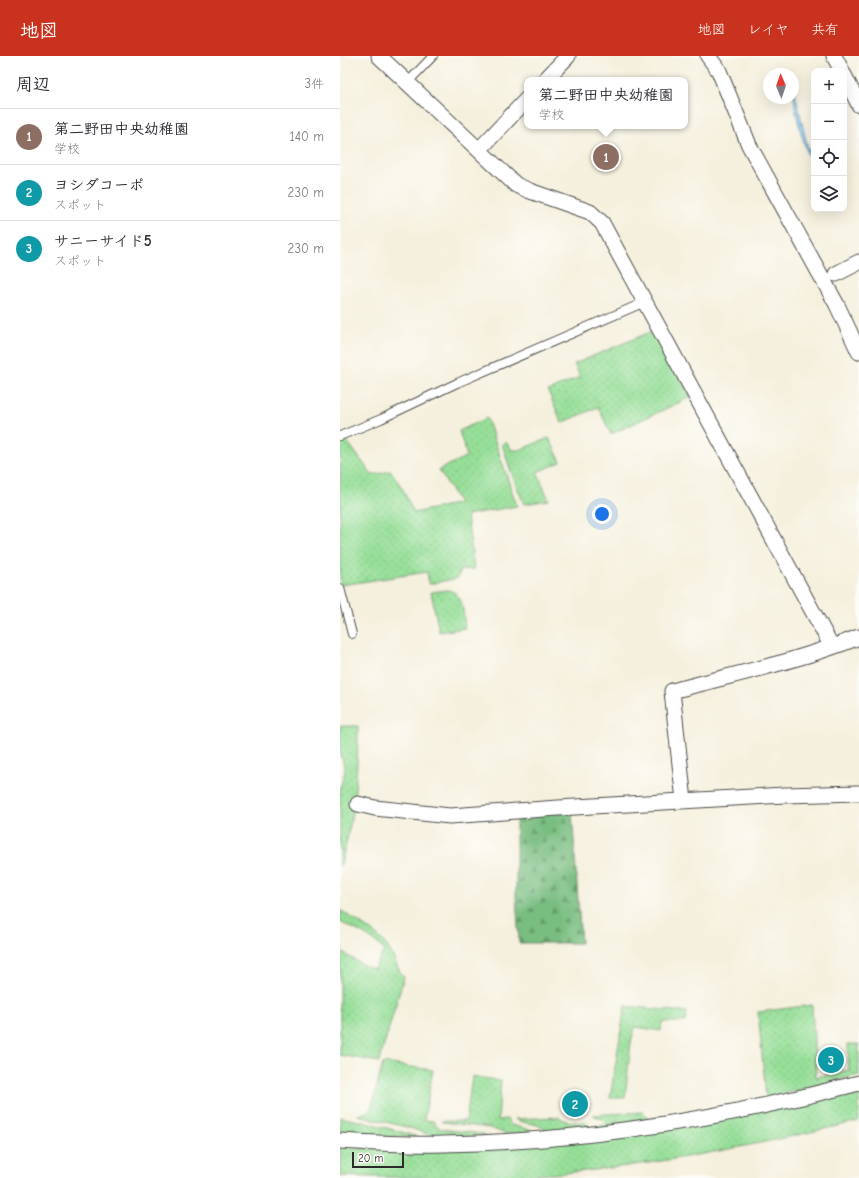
<!DOCTYPE html>
<html lang="ja">
<head>
<meta charset="utf-8">
<style>
  body { margin:0; font-family:"Comic Neue","Klee One",sans-serif; background:#f2f2f3; color:#2b2b33 }
  .controls { position:absolute; right:12px; top:12px; display:grid; overflow:hidden; border-radius:8px; box-shadow:0 4px 16px #0002 }
  .controls button { width:36px; height:36px; display:grid; place-items:center; padding:0; border:0; border-bottom:1px solid #e1e1e2; background:#fff; color:#2b2b33; font:20px sans-serif }
  .compass { position:absolute; left:423px; top:12px; width:36px; height:36px; border-radius:50%; background:#fff; box-shadow:0 4px 16px #0002; rotate:358deg }
  .scale { position:absolute; left:12px; bottom:10px; width:52px; box-sizing:border-box; padding-left:4px; border:2px solid #2b2b2b; border-top:0; font-size:11px; line-height:14px; white-space:nowrap; color:#2b2b2b; -webkit-text-stroke:3px #fdfcf7; paint-order:stroke }
  .you { position:absolute; left:262px; top:458px; width:14px; height:14px; margin:-10px; border:3px solid #fff; border-radius:50%; background:#1a73e8; box-shadow:0 0 0 6px #1a73e833 }
  .badge { display:grid; place-items:center; width:26px; height:26px; border-radius:50%; background:#c8321e; color:#fff; font-size:13px; font-weight:700 }
  .pin { position:absolute; translate:-50% -50%; border:2px solid #fff; box-shadow:0 1px 4px #0006 }
  .popup { position:absolute; left:184px; top:21px; width:164px; height:52px; box-sizing:border-box; display:grid; place-content:center; border-radius:8px; background:#fff; filter:drop-shadow(0 1px 3px #0005); font-size:13px; white-space:nowrap; color:#7c7c81 }
  .popup b { font-size:15px; color:#2b2b33 }
  .popup::after { content:''; position:absolute; left:50%; top:100%; margin-left:-8px; border:8px solid transparent; border-top-color:#fff }
  .list { margin:0; padding:0; list-style:none }
  h2 { display:flex; justify-content:space-between; align-items:center; height:52px; margin:0; padding:0 16px; font-size:17px }
  h2 small { font-size:13px; font-weight:400; color:#7c7c81 }
  .list li { display:grid; grid-template-columns:26px 1fr auto; gap:12px; align-items:center; box-sizing:border-box; height:56px; padding:0 16px; border-top:1px solid #e1e1e2 }
  .list b { display:block; font-size:15px; white-space:nowrap }
  .list p { margin:0; font-size:13px; white-space:nowrap; color:#7c7c81 }
  .list em { font-size:13px; font-style:normal; color:#7c7c81 }
  .icon { flex:none; width:22px; height:22px; fill:none; stroke:currentColor; stroke-width:2; stroke-linecap:round; stroke-linejoin:round }
  .map { position:relative; flex:none; width:519px; height:1122px; overflow:hidden }
  header { display:flex; align-items:center; gap:24px; box-sizing:border-box; height:56px; padding:0 20px; background:#c8321e; color:#fff }
  header strong { font-size:19px }
  nav { display:flex; gap:22px; margin-inline-start:auto; font-size:14px }
  main { display:flex }
  aside { flex:1; background:#fff }
  .map>svg:first-child { display:block }
  .grass { fill:url(#grass-dots); stroke:#618562 }
  .forest { fill:url(#forest-firs); stroke:#527456 }
  .water { fill:url(#water-waves); stroke:#50768d }
  .lines { fill:none; stroke-linecap:round; stroke-linejoin:round }
  .service-casing { stroke:#494946; stroke-width:10 }
  .minor-casing { stroke:#494946; stroke-width:17 }
  .service { stroke:#fff; stroke-width:8 }
  .minor { stroke:#fff; stroke-width:15 }
</style>
</head>
<body>
<header>
<strong>地図</strong>
<nav><a>地図</a><a>レイヤ</a><a>共有</a></nav>
</header>
<main>
<aside>
<h2>周辺<small>3件</small></h2>
<ul class="list">
<li><span class="badge" style="background:#8d6e63">1</span><div><b>第二野田中央幼稚園</b><p>学校</p></div><em>140 m</em></li>
<li><span class="badge" style="background:#0f9aa8">2</span><div><b>ヨシダコーポ</b><p>スポット</p></div><em>230 m</em></li>
<li><span class="badge" style="background:#0f9aa8">3</span><div><b>サニーサイド5</b><p>スポット</p></div><em>230 m</em></li>
</ul>
</aside>
<div class="map">
<svg width="519" height="1122" viewBox="0 0 519 1122">
  <defs>
    <pattern id="grass-dots" width="8" height="8" patternUnits="userSpaceOnUse"><rect width="8" height="8" fill="#97df99"/><path d="M2 2h.1M6 6h.1" fill="none" stroke="#82c084" stroke-width="1.8" stroke-linecap="round"/></pattern>
    <pattern id="forest-firs" width="22" height="20" patternUnits="userSpaceOnUse"><rect width="22" height="20" fill="#79be81"/><path d="M5 1l3.5 6h-7zM16 11l3.5 6h-7z" fill="#639b6a"/></pattern>
    <pattern id="water-waves" width="16" height="10" patternUnits="userSpaceOnUse"><rect width="16" height="10" fill="#75c1ef"/><path d="M0 5q4-4 8 0t8 0" fill="none" stroke="#609dc2"/></pattern>
  </defs>
  <rect width="100%" height="100%" fill="#fdfcf7"/>
  <filter id="ink" filterUnits="userSpaceOnUse"><feTurbulence type="fractalNoise" baseFrequency=".025" numOctaves="2"/><feDisplacementMap in="SourceGraphic" scale="8" xChannelSelector="R" yChannelSelector="G"/><feConvolveMatrix kernelMatrix="1 2 1 2 8 2 1 2 1" color-interpolation-filters="sRGB"/></filter>
  <filter id="wash" filterUnits="userSpaceOnUse"><feTurbulence type="fractalNoise" baseFrequency=".012" numOctaves="4" result="noise"/><feDisplacementMap in="SourceGraphic" scale="16" xChannelSelector="R" yChannelSelector="G"/><feGaussianBlur stdDeviation="0.9" result="paint"/><feColorMatrix in="noise" values="0 0 0 0 0 0 0 0 0 0 0 0 0 0 0 0 0 1.4 0 .05"/><feComposite in="paint" operator="in"/></filter>
  <g filter="url(#wash)">
    <rect width="100%" height="100%" fill="#f5f0dd"/>
    <!-- grass -->
    <path class="grass" d="M315 274 351 341 271 378 258 351 222 367 208 335 240 321 234 308Z
      M147 362 177 450 127 459 134 513 120 514 118 522 89 528 87 516 1 529 0 524V382L4 381 32 419 51 415 62 432 74 457 119 447 99 414 127 400 119 375Z
      M209 382 221 406 197 416 209 444 184 448 171 416 162 388 166 386 172 394H179Z
      M107 534C125 536 123 558 125 572L99 576 91 536Z
      M0 670H18C18 717 14 764 0 810V732L5 715 2 702 0 701Z
      M0 854C16 865 35 875 47 890 54 900 57 913 64 921L39 1006 0 999V895L21 908 34 913 44 895C37 883 12 872 0 866Z
      M472 949 476 1021 509 1014 508 988H519V1019L426 1042 418 956Z
      M285 950 347 956 345 966H322L321 975 295 971 291 986 285 1042H270Z
      M43 1007 93 1014 84 1064 93 1065 97 1070 101 1073 144 1078 145 1080 96 1081 70 1072 18 1059C25 1057 29 1056 32 1049Z
      M132 1020 161 1025 158 1064 167 1063 169 1067 171 1069 191 1074V1076L166 1078 150 1072 102 1066 101 1065H126Z
      M519 1033V1065C408 1091 296 1114 182 1120 121 1122 60 1122 0 1120V1091L82 1095Z
      M302 1056 310 1062 268 1069 262 1063 253 1059Z
      M0 1061 37 1069 75 1080 77 1082 0 1078Z
      M219 1061C226 1067 238 1066 246 1067L248 1071 206 1075C195 1064 187 1070 175 1063Z"/>
    <!-- forest -->
    <path class="forest" d="M232 755 241 887H179L176 840V758Z"/>
    <!-- water -->
    <path class="water" d="M453 27 467 88 474 108V116C464 88 453 57 453 27Z"/>
  </g>
  <g filter="url(#ink)">
    <g class="lines">
      <!-- service casing -->
      <g class="service-casing">
        <path id="service" d="M67 27 93 0
          M0 380 41 363 117 327 305 246
          M0 532 12 578"/>
      </g>
      <!-- minor casing -->
      <g class="minor-casing">
        <path id="minor" d="M39 0 176 129 190 135 250 156 262 167 492 591
          M368 0 379 15 409 89 497 249 519 296
          M494 0 502 15
          M504 19 519 49
          M205 24 228 0
          M139 94 187 43
          M496 218 519 206
          M344 745 332 635C395 618 459 605 519 581
          M18 748 35 752 110 760 218 752 445 739 519 737
          M0 1085C34 1087 69 1089 103 1088 241 1086 385 1062 519 1027"/>
      </g>
      <!-- service -->
      <use href="#service" class="service"/>
      <!-- minor -->
      <use href="#minor" class="minor"/>
    </g>
  </g>
</svg>
<div class="controls">
<button>+</button>
<button>−</button>
<button><svg class="icon" aria-label="locate" viewBox="0 0 24 24"><circle cx="12" cy="12" r="6"/><path d="M12 2v4M12 18v4M2 12h4M18 12h4"/></svg></button>
<button><svg class="icon" aria-label="layers" viewBox="0 0 24 24"><path d="M12 4l9 5-9 5-9-5zM3 14l9 5 9-5"/></svg></button>
</div>
<svg class="compass" viewBox="-18 -18 36 36"><path d="M0-13l5 13h-10z" fill="#e53935"/><path d="M0 13l5-13h-10z" fill="#7c7c81"/></svg>
<div class="scale">20 m</div>
<div class="you"></div>
<div class="pin badge" style="left:266px;top:101px;background:#8d6e63">1</div>
<div class="popup"><b>第二野田中央幼稚園</b>学校</div>
<div class="pin badge" style="left:235px;top:1048px;background:#0f9aa8">2</div>
<div class="pin badge" style="left:491px;top:1004px;background:#0f9aa8">3</div>
</div>
</main>
</body>
</html>
